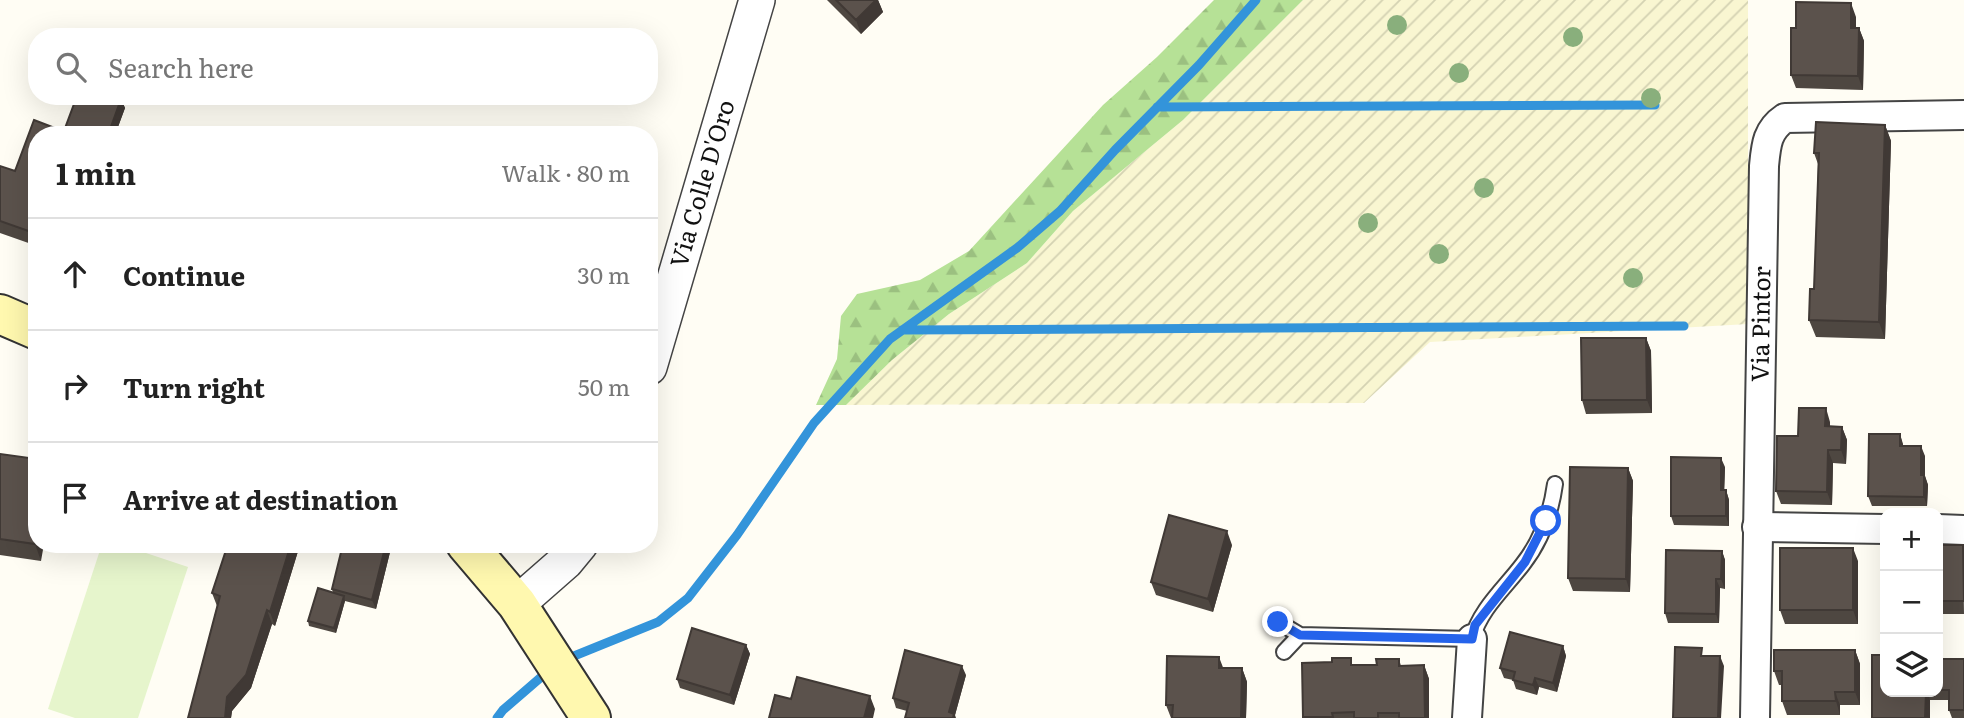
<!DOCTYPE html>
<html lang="en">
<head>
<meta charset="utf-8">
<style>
  body { margin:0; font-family:Literata,serif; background:#f6f6f6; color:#222 }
  .controls { position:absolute; right:21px; bottom:21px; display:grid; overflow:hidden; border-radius:14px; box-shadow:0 7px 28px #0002 }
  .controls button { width:63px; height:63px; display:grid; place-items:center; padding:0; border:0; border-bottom:2px solid #e0e0e0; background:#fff; color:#222; font:35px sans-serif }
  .stop { position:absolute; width:21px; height:21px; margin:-16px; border:5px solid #2563eb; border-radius:50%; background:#fff }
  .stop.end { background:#2563eb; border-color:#fff; box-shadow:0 2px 7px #0008 }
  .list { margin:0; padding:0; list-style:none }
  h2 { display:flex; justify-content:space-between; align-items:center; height:91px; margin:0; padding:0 28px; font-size:30px }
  h2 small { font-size:23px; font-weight:400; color:#767676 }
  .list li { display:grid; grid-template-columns:46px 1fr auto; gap:21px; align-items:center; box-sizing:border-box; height:112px; padding:0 28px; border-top:2px solid #e0e0e0 }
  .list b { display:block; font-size:26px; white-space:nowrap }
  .list em { font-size:23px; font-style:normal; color:#767676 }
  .icon { flex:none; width:38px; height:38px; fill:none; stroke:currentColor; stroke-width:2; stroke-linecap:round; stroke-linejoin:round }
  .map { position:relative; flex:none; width:1964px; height:718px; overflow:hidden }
  .search { position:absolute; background:#fff; box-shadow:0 7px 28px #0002; left:28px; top:28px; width:630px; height:77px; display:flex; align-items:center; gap:18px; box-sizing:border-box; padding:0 24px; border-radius:28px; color:#767676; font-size:26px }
  .panel { position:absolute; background:#fff; box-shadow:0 7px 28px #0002; left:28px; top:126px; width:630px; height:427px; border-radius:28px }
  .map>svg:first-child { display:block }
  .farmland { fill:url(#farmland-furrows) }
  .forest { fill:url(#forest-firs) }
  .pitch { fill:#e6f5cc }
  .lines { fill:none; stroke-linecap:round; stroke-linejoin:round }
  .stream { stroke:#3394da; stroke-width:9 }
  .service-casing { stroke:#444; stroke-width:18 }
  .minor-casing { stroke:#444; stroke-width:32 }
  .tertiary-casing { stroke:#444; stroke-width:38 }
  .secondary-casing { stroke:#333; stroke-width:42 }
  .service { stroke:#fff; stroke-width:14 }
  .minor { stroke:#fff; stroke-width:28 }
  .tertiary { stroke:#fff; stroke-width:35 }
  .secondary { stroke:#fff8af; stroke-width:38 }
  .tree { fill:#89af7c }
  .wall { fill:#4e4741 }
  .shaded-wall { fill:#403935 }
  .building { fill:#5b524c; stroke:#403935; stroke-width:2 }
  .route { stroke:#2563eb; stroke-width:9 }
  .labels { text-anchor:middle; stroke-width:7; stroke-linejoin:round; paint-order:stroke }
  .street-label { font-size:24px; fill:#111; stroke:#fff }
</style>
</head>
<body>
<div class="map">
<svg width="1964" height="718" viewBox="0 0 1964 718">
  <defs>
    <pattern id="farmland-furrows" width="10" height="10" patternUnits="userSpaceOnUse" patternTransform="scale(1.75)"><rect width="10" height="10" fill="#f9f6d1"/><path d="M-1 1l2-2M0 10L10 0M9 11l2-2" fill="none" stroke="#d4d2b2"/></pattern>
    <pattern id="forest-firs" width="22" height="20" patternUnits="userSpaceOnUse" patternTransform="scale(1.75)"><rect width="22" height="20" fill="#b6e196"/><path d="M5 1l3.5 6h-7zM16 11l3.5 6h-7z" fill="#9bc080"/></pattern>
  </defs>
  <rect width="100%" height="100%" fill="#fffdf4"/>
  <!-- farmland -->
  <path class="farmland" d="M1303 0H1748V324L1430 342 1364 403 846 405 892 360 949 314 1027 263 1073 211 1183 120Z"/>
  <!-- forest -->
  <path class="forest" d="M1214 0H1303L1183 120 1073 211 1027 263 949 314 892 360 846 405H816L837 359 841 316 857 294 920 280 969 251 1103 105 1157 57Z"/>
  <!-- pitch -->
  <path class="pitch" d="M102 544H119L188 567 138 718H75L48 709Z"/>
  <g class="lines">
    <!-- stream -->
    <path class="stream" d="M1157 107 1655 105
      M902 330 1684 326
      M574 656 658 622 688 598 737 535 814 423 890 339 1017 248 1060 211 1115 150 1199 65 1256 0
      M497 718 503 710 547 672"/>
    <!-- service casing -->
    <g class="service-casing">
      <path id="service" d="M1278 622 1300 635
        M1284 652 1300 635 1472 639C1480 609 1505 588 1523 564 1541 541 1551 513 1555 484"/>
    </g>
    <!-- minor casing -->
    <g class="minor-casing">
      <g id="minor">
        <path d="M1757 527 1885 529"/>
        <path d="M1938 529 1964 530"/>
        <path d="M1467 718 1472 639"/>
        <path id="s1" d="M1755 718 1764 166C1766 145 1767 130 1785 118L1964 115"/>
      </g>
    </g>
    <!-- tertiary casing -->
    <g class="tertiary-casing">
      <g id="tertiary">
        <path id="s2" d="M649 367 757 0"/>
        <path d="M517 604 566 561 580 544"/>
      </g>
    </g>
    <!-- secondary casing -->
    <g class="secondary-casing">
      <path id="secondary" d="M0 314 37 330
        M466 544 517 604 591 718"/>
    </g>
    <!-- service -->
    <use href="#service" class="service"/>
    <!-- minor -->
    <use href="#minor" class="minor"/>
    <!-- tertiary -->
    <use href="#tertiary" class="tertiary"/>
    <!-- secondary -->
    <use href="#secondary" class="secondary"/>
  </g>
  <!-- trees -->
  <g class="tree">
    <circle cx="1397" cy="25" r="10"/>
    <circle cx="1573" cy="37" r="10"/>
    <circle cx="1459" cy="73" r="10"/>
    <circle cx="1651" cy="98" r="10"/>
    <circle cx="1484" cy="188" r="10"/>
    <circle cx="1368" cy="223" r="10"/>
    <circle cx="1439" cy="254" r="10"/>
    <circle cx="1633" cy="278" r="10"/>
  </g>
  <!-- wall -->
  <path class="wall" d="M827 0H878L883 12 861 34Z
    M1856 17V28H1859L1864 41 1863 90 1796 88 1791 75Z
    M77 96H115L121 99 125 108 115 135H37V246L0 233V166L15 171 34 120 64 131Z
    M1885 125 1891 141 1885 339 1816 337 1809 320 1814 289 1818 164 1814 153Z
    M1646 338 1651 351 1652 413 1586 414 1582 400Z
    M1830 422V427H1842L1847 440 1846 464 1833 463 1832 505 1781 504 1776 491 1798 436Z
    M1900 434 1903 446 1925 456V476L1928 485 1927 506H1872L1868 496Z
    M0 454 37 459 41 561 0 555Z
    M1725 467 1724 490H1726L1729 500V526L1674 525 1671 516Z
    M1628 468 1633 481 1630 592 1573 591 1568 578Z
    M343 544H392L376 609 345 601 336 633 309 626 308 621 333 593 332 589Z
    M1232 545 1213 612 1156 595 1151 582Z
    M1938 545H1963L1964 614H1938Z
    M299 548 275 626 272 624 251 688 232 711 231 718H188L217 606 212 593Z
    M1722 551 1725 560V589L1720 588 1719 623H1668L1665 613Z
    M1858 561V624H1785L1780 610Z
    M746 645 750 654 734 705 680 688 677 679Z
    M1563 646 1566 656 1557 692 1539 687 1537 695 1516 689 1513 680 1504 678 1500 668Z
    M1855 650 1860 664V705H1840V715H1787L1782 701V685H1779L1774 671Z
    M1399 659 1401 666 1424 665 1429 679V718H1304L1302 663 1332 662 1353 665H1377Z
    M1938 659H1964V718H1952L1949 710V700H1930L1885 692H1938Z
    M1224 668H1242L1247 682 1246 718H1171L1166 705Z
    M966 675 955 715 907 711 896 708 893 698Z"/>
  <!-- shaded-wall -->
  <path class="shaded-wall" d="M876 0H878L883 12 861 34 856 20Z
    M1851 3 1856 17V41L1851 28Z
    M1859 28 1864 41 1863 90 1858 76Z
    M121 99 125 108 115 135H108Z
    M1885 125 1891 141 1885 339 1879 322Z
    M1646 338 1651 351 1652 413 1647 400Z
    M1826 408 1830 422V440L1825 426Z
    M1842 427 1847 440 1846 464 1841 450Z
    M1900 434 1903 444V455L1900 446Z
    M1921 446 1925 456V476L1928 485 1927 506 1924 497 1921 475Z
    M1828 450 1833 463 1832 505 1827 492Z
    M1721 458 1725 467 1724 500 1721 490Z
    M1628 468 1633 481 1630 592 1626 579Z
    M1726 490 1729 500V526L1726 516Z
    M1227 531 1232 545 1213 612 1208 599Z
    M37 532V544H44L41 561 35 544Z
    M291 544H298L299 548 275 626 270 612Z
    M386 544H392L376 609 372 600Z
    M1853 548 1858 561V624L1853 610Z
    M1722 551 1725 560V589L1721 579Z
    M1716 579 1720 588 1719 623 1716 614Z
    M344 596 345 601 336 633 334 628Z
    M267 610 272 624 251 688 232 711 231 718H225L227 697Z
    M746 645 750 654 734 705 730 695Z
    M1563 646 1566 656 1557 692 1553 683Z
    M1855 650 1860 664V705L1855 692Z
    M1720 656 1724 666 1721 718H1718Z
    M1219 657 1224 670 1219 668Z
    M1424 665 1429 679V718H1425Z
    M962 666 966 675 955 715 956 718H951L949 712Z
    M1242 668 1247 682 1246 718H1241Z
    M1535 678 1539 687 1537 695 1533 685Z
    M1835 692 1840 705V715L1836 701Z
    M1926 692H1928L1930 700V718H1925Z
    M870 696 875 709 873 718H864Z"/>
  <!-- building -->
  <path class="building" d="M836 0H876L856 20Z
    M1796 2 1851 3V28H1859L1858 76 1791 75V28H1796Z
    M77 96H115L121 99 108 135H73L64 131Z
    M34 120 73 135H37V234L0 221V166L15 171Z
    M1816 122 1885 125 1879 322 1809 320 1810 289H1814L1819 153H1814Z
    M1581 338H1646L1647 400H1582Z
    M1799 408H1826L1825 426 1842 427 1841 450H1828L1827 492 1776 491 1777 436H1798Z
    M1869 434H1900V446H1921V475H1924V497L1868 496Z
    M0 454 37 459V532L35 544 0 539Z
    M1671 457 1721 458V490H1726V516H1671Z
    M1570 467 1628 468 1626 579 1568 578Z
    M1169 515 1227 531 1208 599 1151 582Z
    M228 544H291L270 612 267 610 246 675 227 697 225 718H188L220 596 212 593Z
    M343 544H386L372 600 332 589Z
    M1938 545H1963L1964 601H1938Z
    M1780 548H1853V610H1780Z
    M1666 550 1722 551 1721 579H1716V614L1665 613Z
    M318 588 344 596 334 628 308 621Z
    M692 628 746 645 730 695 677 679Z
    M1510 632 1563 646 1553 683 1535 678 1533 685 1513 680 1515 672 1500 668Z
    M1675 647 1702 648 1701 656H1720L1718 718H1673Z
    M905 650 962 666 949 712 954 714 953 718H905L909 703 893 698Z
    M1774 650H1855V692H1835L1836 701H1782V671H1774Z
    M1872 655H1885V692H1926L1925 718H1872Z
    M1167 656 1219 657V668H1242L1241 718H1172L1173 705H1166Z
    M1332 658H1351V665H1377L1376 659H1399V666L1424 665 1425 718H1399V713H1378V718H1354V712L1332 713 1333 717H1303L1302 663 1332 662Z
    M1938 659H1964V710H1949V690H1938Z
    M797 677 870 696 864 718H769L775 695 791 699Z"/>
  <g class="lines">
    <!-- route -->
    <path class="route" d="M1278 622 1300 635 1472 639 1475 625 1525 562 1546 521"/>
  </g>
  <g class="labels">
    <!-- street labels -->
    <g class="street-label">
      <text dy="8" stroke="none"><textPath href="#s2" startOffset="191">Via Colle D'Oro</textPath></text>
      <text dy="8" stroke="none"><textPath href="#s1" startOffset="394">Via Pintor</textPath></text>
    </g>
  </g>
</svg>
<div class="controls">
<button>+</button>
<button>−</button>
<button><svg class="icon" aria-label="layers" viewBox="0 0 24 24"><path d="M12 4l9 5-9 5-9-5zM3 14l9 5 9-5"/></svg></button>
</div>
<div class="stop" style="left:1546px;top:521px"></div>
<div class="stop end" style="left:1278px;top:622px"></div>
<div class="search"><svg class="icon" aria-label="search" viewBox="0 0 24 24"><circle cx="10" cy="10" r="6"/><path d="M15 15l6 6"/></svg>Search here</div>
<section class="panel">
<h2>1 min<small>Walk · 80 m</small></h2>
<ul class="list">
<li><svg class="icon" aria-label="ahead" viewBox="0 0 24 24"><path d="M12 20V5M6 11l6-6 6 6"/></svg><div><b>Continue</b></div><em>30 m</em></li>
<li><svg class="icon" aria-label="right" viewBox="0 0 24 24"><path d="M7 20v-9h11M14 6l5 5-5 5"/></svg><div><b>Turn right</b></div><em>50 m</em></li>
<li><svg class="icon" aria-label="arrive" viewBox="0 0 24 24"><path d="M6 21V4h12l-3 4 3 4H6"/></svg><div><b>Arrive at destination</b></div></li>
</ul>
</section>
</div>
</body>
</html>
